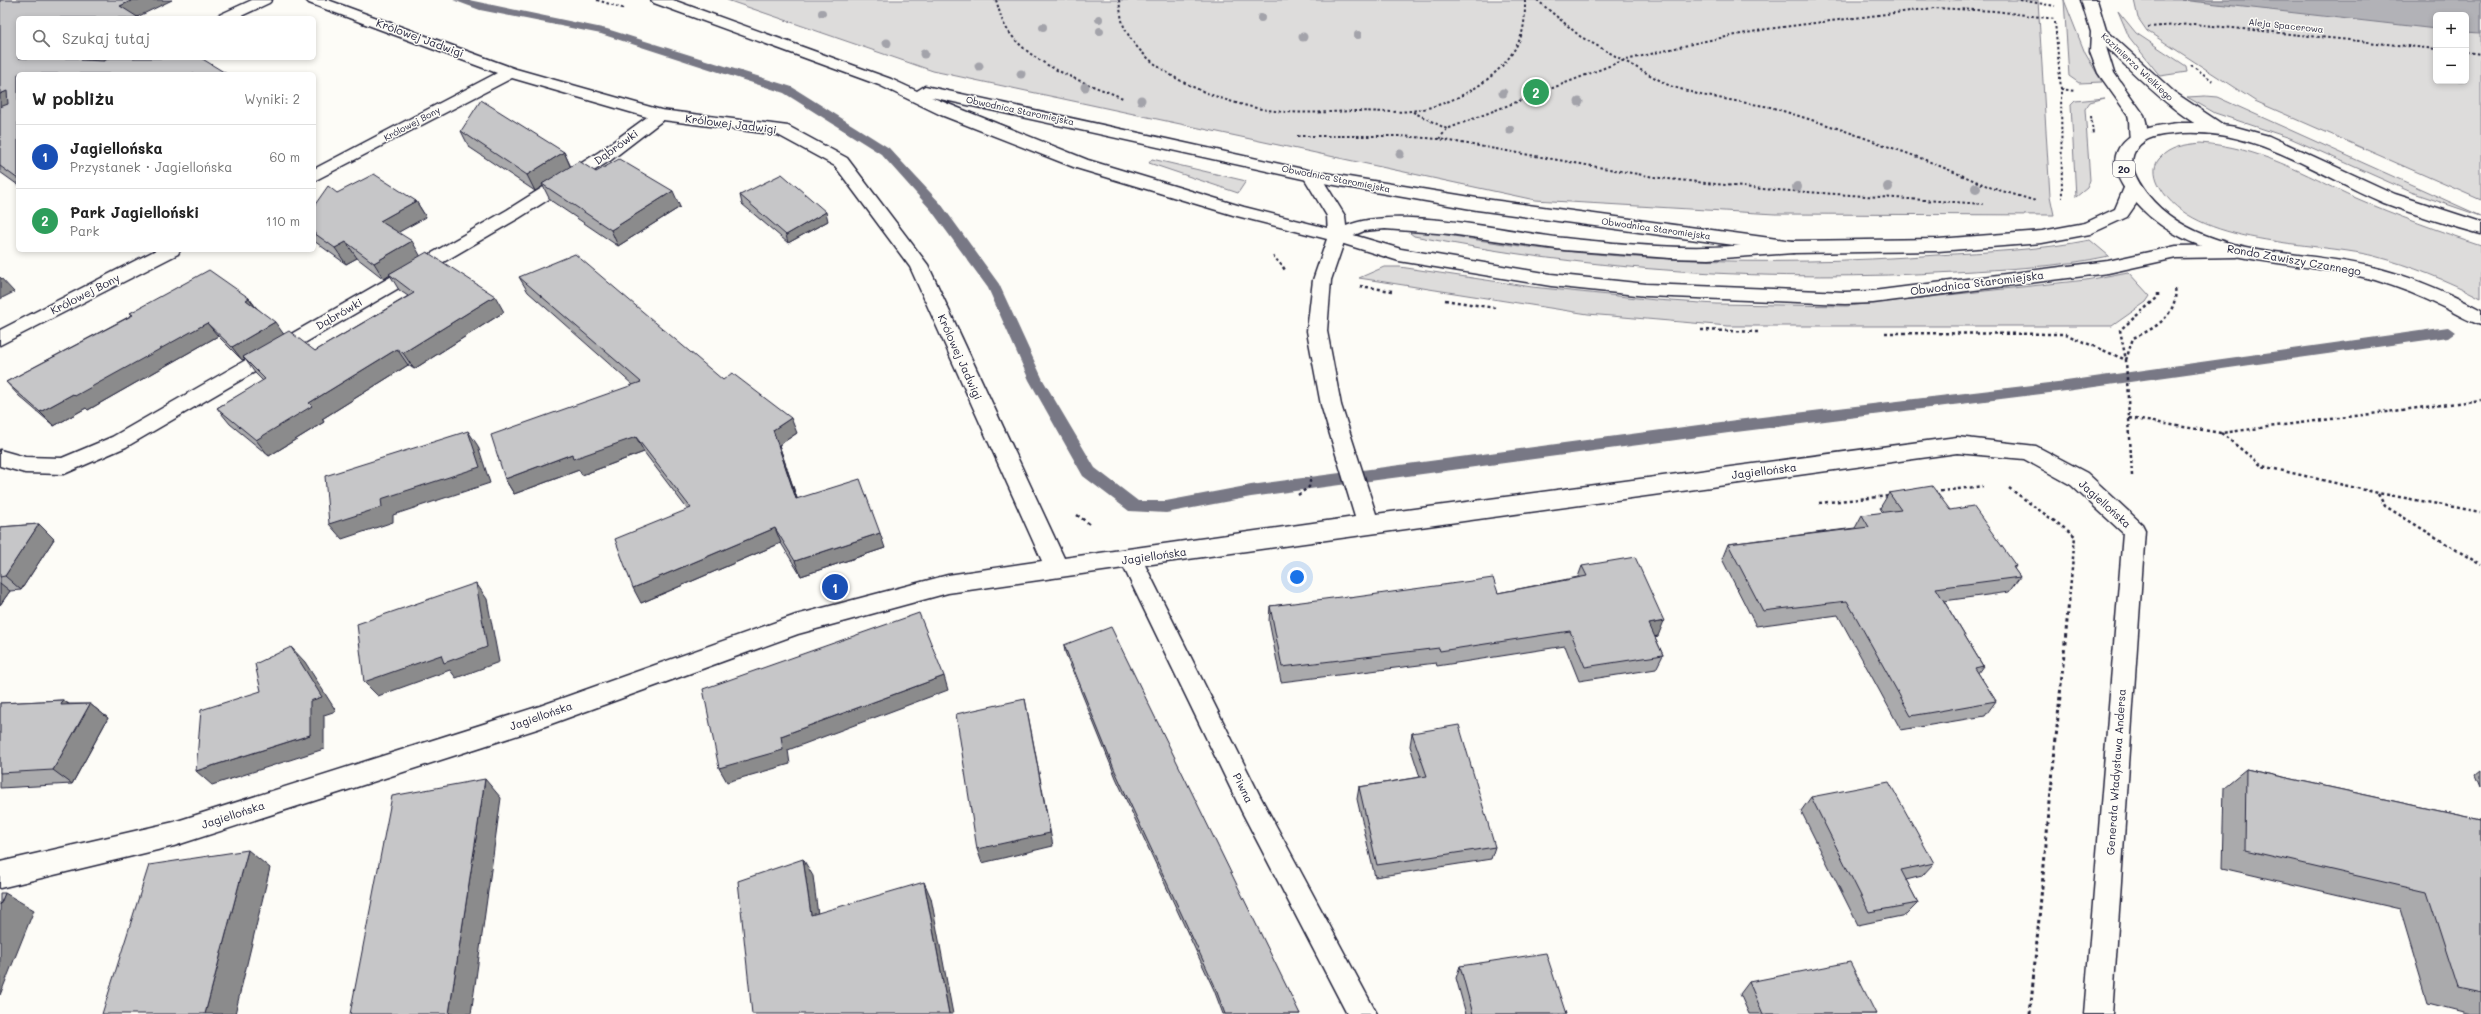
<!DOCTYPE html>
<html lang="pl">
<head>
<meta charset="utf-8">
<style>
  body { margin:0; font-family:Mali,sans-serif; background:#f2f2f2; color:#222 }
  .controls { position:absolute; right:12px; top:12px; display:grid; overflow:hidden; border-radius:6px; box-shadow:0 2px 6px #0003 }
  .controls button { width:36px; height:36px; display:grid; place-items:center; padding:0; border:0; border-bottom:1px solid #e0e0e0; background:#fff; color:#222; font:20px sans-serif }
  .you { position:absolute; left:1297px; top:577px; width:14px; height:14px; margin:-10px; border:3px solid #fff; border-radius:50%; background:#1a73e8; box-shadow:0 0 0 6px #1a73e833 }
  .badge { display:grid; place-items:center; width:26px; height:26px; border-radius:50%; background:#0b8043; color:#fff; font-size:13px; font-weight:700 }
  .pin { position:absolute; translate:-50% -50%; border:2px solid #fff; box-shadow:0 1px 4px #0006 }
  .list { margin:0; padding:0; list-style:none }
  h2 { display:flex; justify-content:space-between; align-items:center; height:52px; margin:0; padding:0 16px; font-size:17px }
  h2 small { font-size:13px; font-weight:400; color:#767676 }
  .list li { display:grid; grid-template-columns:26px 1fr auto; gap:12px; align-items:center; box-sizing:border-box; height:64px; padding:0 16px; border-top:1px solid #e0e0e0 }
  .list b { display:block; font-size:15px; white-space:nowrap }
  .list p { margin:0; font-size:13px; white-space:nowrap; color:#767676 }
  .list em { font-size:13px; font-style:normal; color:#767676 }
  .icon { flex:none; width:22px; height:22px; fill:none; stroke:currentColor; stroke-width:2; stroke-linecap:round; stroke-linejoin:round }
  .map { position:relative; flex:none; width:2481px; height:1014px; overflow:hidden }
  .search { position:absolute; background:#fff; box-shadow:0 2px 6px #0003; left:16px; top:16px; width:300px; height:44px; display:flex; align-items:center; gap:10px; box-sizing:border-box; padding:0 14px; border-radius:6px; color:#767676; font-size:15px }
  .panel { position:absolute; background:#fff; box-shadow:0 2px 6px #0003; left:16px; top:72px; width:300px; height:180px; border-radius:6px }
  .map>svg:first-child { display:block }
  .green { fill:#dddcdb; stroke:#807f8b; fill-rule:evenodd }
  .water { fill:#b2b2b7; stroke:#787885 }
  .lines { fill:none; stroke-linecap:round; stroke-linejoin:round }
  .stream { fill:#787885; fill-rule:evenodd }
  .street-casing { stroke:#22223b; stroke-width:3 }
  .secondary-casing { stroke:#22223b; stroke-width:3 }
  .primary-casing { stroke:#22223b; stroke-width:3 }
  .path-far2 { stroke:#22223b; stroke-width:2; stroke-dasharray:2.5 2.5; stroke-linecap:butt }
  .path-far1 { stroke:#22223b; stroke-width:2.5; stroke-dasharray:3 3; stroke-linecap:butt }
  .path { stroke:#22223b; stroke-width:3; stroke-dasharray:3.5 3.5; stroke-linecap:butt }
  .street { fill:#fdfcf7; fill-rule:evenodd }
  .secondary { fill:#fdfcf7; fill-rule:evenodd }
  .primary { fill:#fdfcf7; fill-rule:evenodd }
  .tree { fill:#a3a3aa }
  .wall { fill:#aaaaac; stroke:#22223b }
  .shaded-wall { fill:#8b8b8c; stroke:#22223b }
  .building { fill:#c6c6c8; stroke:#22223b }
  .labels { text-anchor:middle; stroke-width:3; stroke-linejoin:round; paint-order:stroke }
  .far-street-label { font-size:9px; fill:#22223b; stroke:#fdfcf7 }
  .shield { fill:#fdfcf7; stroke:#646373; stroke-width:1 }
  .shield-label { font-size:10px; font-weight:bold; fill:#22223b }
  .street-label { font-size:11px; fill:#22223b; stroke:#fdfcf7 }
</style>
</head>
<body>
<div class="map">
<svg width="2481" height="1014" viewBox="0 0 2481 1014">
  <rect width="100%" height="100%" fill="#fdfcf7"/>
  <filter id="ink" filterUnits="userSpaceOnUse"><feTurbulence type="fractalNoise" baseFrequency=".025" numOctaves="2"/><feDisplacementMap in="SourceGraphic" scale="8" xChannelSelector="R" yChannelSelector="G"/><feConvolveMatrix kernelMatrix="1 2 1 2 8 2 1 2 1" color-interpolation-filters="sRGB"/></filter>
  <g filter="url(#ink)">
    <!-- green -->
    <path class="green" d="M727 0H2038L2050 196 2054 215 1775 214 1535 200 933 71Z
      M2064 0 2085 53 2102 82 2079 83 2069 76Z
      M2134 0H2481V200L2255 101 2147 31 2138 18ZM2436 15H2466V81H2436Z
      M2118 11 2136 33 2186 66 2187 72 2160 76 2129 37Z
      M2205 96 2217 97 2481 216 2411 192 2290 138 2215 113 2187 97Z
      M2105 98 2090 102 2085 109 2090 180 2087 188 2076 197 2071 105 2075 101Z
      M2200 143C2260 147 2303 174 2356 198 2397 216 2439 231 2481 245V298C2447 280 2411 266 2374 256 2314 241 2194 247 2160 187 2155 178 2152 167 2159 159 2170 146 2185 145 2200 143Z
      M1152 159 1246 181 1238 193 1149 163Z
      M1414 229C1585 262 1763 268 1937 255 1988 252 2040 250 2090 240L2109 256C2059 267 2006 269 1955 272 1775 283 1590 271 1414 236L1410 233Z
      M1384 267H1400L1532 287 1656 300 1716 304 1847 306 2086 280 2128 272 2150 296 2146 302 2112 326H1728L1588 314 1359 278Z"/>
    <!-- water -->
    <path class="water" d="M2182 0H2481V33L2466 32V15H2436V29Z"/>
    <g class="lines">
      <!-- stream -->
      <path class="stream" d="M453 0H469L607 29 792 87 889 148 941 204 999 284 1043 380 1095 468 1138 501H1166L1251 485 1736 420 2066 381 2448 327 2455 332 2448 337 2066 391 1736 432 1251 497 1166 513 1129 511 1083 476 1029 380 988 288 931 210 881 154 784 93 601 34 480 10Z"/>
      <!-- street casing -->
      <g class="street-casing">
        <path id="street" d="M252 0H272L269 3 237 18H216L219 15Z
          M306 0H328L516 69 661 110 788 126 847 158 928 265 1064 558 1355 517 1321 405 1307 331 1313 280 1328 236 1327 216 1303 176 1306 172H1318L1345 216 1346 226C1397 204 1507 232 1564 238 1611 243 1661 248 1709 247 1737 247 1765 243 1793 241L1800 243 1802 247 1800 251 1793 253 1709 259 1670 258 1564 250 1450 234 1385 229 1364 231 1345 239 1331 280 1327 331 1341 405 1376 514 1957 437 2036 446 2087 473 2142 524 2145 530 2112 1014H2084L2123 533 2071 485 2024 459 1957 453 1145 565 1260 796 1377 1014H1347L1242 812 1124 568 948 593 798 634 540 728 174 846 0 888V862L174 822 540 706 796 615 948 575 1042 561 910 267 835 166 778 135 663 120 611 160 519 218 126 447 64 474 25 473 0 466V450L25 457 62 458 112 437 507 210 599 152 647 117 512 78 314 181V169L497 73 309 3Z
          M156 250H180L178 254 0 345V330Z"/>
      </g>
      <!-- secondary casing -->
      <g class="secondary-casing">
        <path id="secondary" d="M651 0H673L891 79 917 91 925 86 1312 171 1477 198 1793 241 1938 239 2042 231 2085 223 2115 209 2126 183H2138L2141 187 2136 204 2127 217 2090 234 2042 243 1938 251 1793 253 1477 210 1312 181 931 97 1088 160 1244 207 1343 232 1401 249 1551 274 1646 284 1845 292 1873 291 2108 261 2176 246 2237 245 2244 247 2246 251 2244 255 2237 257 2176 258 2108 273 1873 303 1845 304 1646 296 1551 286 1399 261 1331 240 1233 215 1076 168 941 115 879 85 654 3Z
          M2081 0H2097L2106 30 2174 92 2222 124 2224 128 2222 132C2196 138 2126 65 2106 47L2114 73 2144 115C2147 123 2149 134 2144 142H2132C2127 135 2131 124 2128 115L2098 73 2090 52 2091 32Z"/>
      </g>
      <!-- primary casing -->
      <g class="primary-casing">
        <path id="primary" d="M2178 123H2208L2236 127 2269 136 2395 194 2481 222V234C2448 225 2416 215 2384 203 2315 174 2251 124 2172 134 2160 135 2145 137 2137 148 2125 163 2138 182 2147 194 2198 258 2296 249 2368 266 2408 275 2445 291 2481 310V325C2468 321 2455 313 2443 307 2421 296 2398 287 2375 280 2289 256 2188 272 2128 193 2118 180 2110 164 2119 148 2132 128 2156 126 2178 123Z"/>
      </g>
      <!-- path-far2 -->
      <path class="path-far2" d="M597 0 625 9
        M996 0C999 9 1001 19 1005 26 1028 65 1084 82 1123 98
        M1119 0C1120 8 1121 17 1123 24 1143 75 1225 105 1275 111 1301 114 1327 112 1354 111 1372 111 1392 113 1411 111 1452 106 1501 80 1519 41 1525 28 1525 14 1525 0
        M1537 0 1581 37 1670 86 1701 95 1770 107 1837 128 1923 159 1992 188 2036 201
        M2020 0 2055 6
        M2055 22 2061 89 2062 198
        M2148 27 2194 24 2436 49
        M2466 52 2481 54
        M2191 65 2213 81
        M2061 89 2075 91
        M1413 112 1447 129
        M2091 116 2093 135
        M1297 136H1400L1439 139 1660 178 1762 189 1983 204
        M1439 139 1447 129 1622 61 1700 42 1767 29 1934 8 1995 11 2055 19
        M1273 256 1284 268"/>
      <!-- path-far1 -->
      <path class="path-far1" d="M1283 267 1285 270
        M1360 286 1392 291
        M1445 300 1495 308
        M1701 330 1758 332
        M1885 333 2065 334 2126 360
        M2126 360 2133 338C2155 329 2179 314 2175 287
        M2129 418 2221 433 2481 400
        M2221 433 2262 466 2378 493 2481 512
        M2132 476 2126 360 2120 330 2158 297V291
        M2009 488 2075 536 2069 601
        M1934 492 1983 486
        M2378 494 2385 506 2481 565
        M1298 495 1309 487 1311 476
        M1819 503 1889 496
        M1077 515 1091 525"/>
      <!-- path -->
      <path class="path" d="M2030 1014 2069 600"/>
      <!-- street -->
      <use href="#street" class="street"/>
      <!-- secondary -->
      <use href="#secondary" class="secondary"/>
      <!-- primary -->
      <use href="#primary" class="primary"/>
    </g>
    <!-- trees -->
    <g class="tree">
      <circle cx="822" cy="13" r="4"/>
      <circle cx="1261" cy="18" r="4"/>
      <circle cx="1099" cy="19" r="4"/>
      <circle cx="1043" cy="27" r="4"/>
      <circle cx="1100" cy="31" r="4"/>
      <circle cx="1358" cy="35" r="4"/>
      <circle cx="1303" cy="37" r="4.5"/>
      <circle cx="887" cy="43" r="4.5"/>
      <circle cx="924" cy="54" r="4.5"/>
      <circle cx="979" cy="66" r="4.5"/>
      <circle cx="1021" cy="74" r="4.5"/>
      <circle cx="1085" cy="87" r="4.5"/>
      <circle cx="1503" cy="93" r="4.5"/>
      <circle cx="1141" cy="100" r="4.5"/>
      <circle cx="1579" cy="102" r="4.5"/>
      <circle cx="1510" cy="130" r="4.5"/>
      <circle cx="1400" cy="154" r="4.5"/>
      <circle cx="1797" cy="187" r="5"/>
      <circle cx="1888" cy="187" r="5"/>
      <circle cx="1976" cy="188" r="5"/>
    </g>
    <!-- wall -->
    <path class="wall" d="M0 0 18 74V185L0 172Z
      M461 131 564 152 571 167 596 172 680 207 618 246 550 200 543 186 535 191 469 147Z
      M337 193 416 201 426 217 398 232 420 256 504 312 414 369 408 365 322 419 324 422 269 456 230 424 217 408 263 381 255 373 245 359 242 360 218 336 88 410 86 408 54 426 19 396 6 382 132 315 130 313 249 298 255 306 284 334 315 351 408 296 399 290 390 275 384 279 357 258 346 264 314 241V206Z
      M740 195 828 221 788 243 742 204Z
      M519 277 723 380 797 433 779 445 797 498 885 548 801 576 781 543 641 603 688 510 644 452 582 475 579 470 514 494 505 479 633 385 528 292Z
      M1889 493 1950 510 2016 566 2014 569 2020 577 2009 592 1944 601 1983 666 1978 673 1996 701 1985 716 1901 730 1838 615 1756 626 1722 559 1728 544 1855 528 1862 515 1883 513 1880 508Z
      M39 524 54 539 21 590 10 591 0 605V527Z
      M1582 566 1658 636 1655 637 1663 655 1656 669 1579 681 1565 646 1437 666 1436 663 1281 682 1269 621 1270 606 1349 598 1498 593 1578 577Z
      M1064 645 1300 1014H1223L1214 990 1116 778 1065 652Z
      M63 700 69 704H90L108 718 72 784 0 788V703Z
      M1412 733 1495 847 1491 859 1375 877 1357 799 1359 787 1420 777 1410 746Z
      M2246 769 2481 820V1014H2471L2428 1003 2400 909 2222 868 2224 787Z
      M2481 770V786L2476 774Z
      M1811 797 1934 863 1922 876 1906 880 1918 903 1906 915 1858 925 1801 811Z
      M1460 966 1566 1014H1466L1456 978Z
      M1749 982 1876 1014H1749L1740 994Z"/>
    <!-- shaded-wall -->
    <path class="shaded-wall" d="M133 0H172L135 18 120 6Z
      M82 58H119L94 70 81 60Z
      M7 91 18 105 0 113V94Z
      M564 152 571 168 542 184 543 186 535 191 527 175Z
      M673 191 680 207 618 246 611 230Z
      M416 201 426 217 390 237 380 221Z
      M826 212 828 221 788 243 786 235Z
      M412 241 421 257 389 274 390 275 384 279 374 263Z
      M346 242 357 258 346 264 335 248Z
      M0 277 14 292 0 299Z
      M495 296 504 312 414 369 403 353Z
      M249 298 259 312 246 300Z
      M275 322 285 336 243 357 245 359 242 360 232 347Z
      M207 323 218 336 88 410 86 408 54 426 40 412 73 394Z
      M397 349 408 365 322 419 324 422 269 456 256 440 309 403Z
      M791 418 797 433 779 445 802 514 796 499 773 430Z
      M468 431 478 446 490 483 393 515V522L342 539 329 524 381 499Z
      M636 437 644 452 582 475 579 470 514 494 505 479 572 454Z
      M39 524 54 539 21 590 5 576Z
      M775 528 781 543 641 603 633 588Z
      M880 533 885 548 801 576 795 561Z
      M0 583 10 591 0 605Z
      M476 583 487 599 499 662 456 678 450 670 378 696 364 682Z
      M1664 621 1658 636 1643 639 1649 624Z
      M291 647 305 662 336 711 324 715V749L212 785 196 771 310 735Z
      M944 676 948 690 788 750 790 764 727 782 719 768 781 736Z
      M1025 699 1053 846 982 863 977 849Z
      M63 700 81 714 61 705Z
      M90 704 108 718 72 784 53 770Z
      M485 779 501 798 471 1014H449Z
      M248 850 270 868 235 1014H205Z
      M803 859 813 876 820 931 811 915Z
      M924 882 931 898 953 1014H949Z
      M5 893 34 910 0 995V905Z"/>
    <!-- building -->
    <path class="building" d="M0 0H133L120 6 139 18H18V58H82L81 60 104 61 110 58H201L227 74H18V179L0 166V107L8 104 7 91 0 94Z
      M481 100 564 152 527 175 461 131Z
      M619 159 673 191 611 230 542 184 579 161 596 172Z
      M374 174 416 201 380 221 412 241 374 263 346 242 335 248 314 233V206L328 186 337 193Z
      M782 174 826 212 786 235 740 195Z
      M427 252 495 296 403 353 397 349 309 403 312 406 256 440 217 408 265 379 243 357 289 331 315 351 414 293 389 274Z
      M575 254 723 380 732 373 791 418 773 430 796 499 860 479 880 533 795 561 775 528 633 588 615 539 691 508 636 437 573 459 572 454 505 479 491 435 641 382 519 277Z
      M209 270 249 298 246 300 275 322 232 347 207 323 75 396 73 394 40 412 6 382 133 315 130 313Z
      M468 431 480 467 381 499 382 507 329 524 325 476Z
      M1932 486 1950 510 1973 506 2016 566 2013 567 2020 577 1936 588 1983 666 1975 668 1996 701 1911 716 1847 601 1763 611 1728 544 1869 527 1862 515 1901 510 1889 493Z
      M39 524 5 576 0 577V527Z
      M1635 557 1664 621 1649 624 1663 655 1585 667 1570 631 1440 651 1439 648 1282 667 1270 606 1348 596 1349 598 1493 578 1498 593 1587 576 1582 566Z
      M476 583 487 647 444 663 441 655 364 682 357 624Z
      M919 613 944 676 781 736 783 750 719 768 703 689Z
      M1111 627 1300 1014H1225L1214 984 1115 771 1064 645Z
      M291 647 322 697 310 701V735L196 771 201 710 261 691 255 664Z
      M1025 699 1050 833 977 849 956 714Z
      M63 700 61 705 90 704 53 770 0 773V703Z
      M1459 725 1495 847 1377 865 1359 787 1427 776 1412 733Z
      M2246 769 2481 820V993L2458 988 2427 892 2245 850Z
      M485 779 449 1014H350L392 796Z
      M1889 782 1934 863 1901 870 1918 903 1869 912 1811 797Z
      M248 850 205 1014H102L149 865Z
      M803 859 811 915 924 882 949 1014H752L738 881Z
      M0 893H5L0 905Z
      M1546 953 1566 1014H1473L1460 966Z
      M1850 962 1876 1014H1763L1749 982Z"/>
  </g>
  <g class="labels">
    <!-- far-street labels -->
    <g class="far-street-label">
      <text transform="translate(2286 26) rotate(6)" y="3">Aleja Spacerowa</text>
      <text transform="translate(2137 67) rotate(43)" y="3">Kazimierza Wielkiego</text>
      <text transform="translate(1020 111) rotate(12)" y="3">Obwodnica Staromiejska</text>
      <text transform="translate(412 124) rotate(-28)" y="3">Królowej Bony</text>
      <text transform="translate(1336 179) rotate(11)" y="3">Obwodnica Staromiejska</text>
      <text transform="translate(1656 229) rotate(8)" y="3">Obwodnica Staromiejska</text>
    </g>
    <!-- shield labels -->
    <rect class="shield" x="2113" y="161" width="22" height="16" rx="3"/>
    <g class="shield-label">
      <text x="2124" y="173">20</text>
    </g>
    <!-- street labels -->
    <g class="street-label">
      <text transform="translate(420 38) rotate(20)" y="4">Królowej Jadwigi</text>
      <text transform="translate(731 124) rotate(7)" y="4">Królowej Jadwigi</text>
      <text transform="translate(616 147) rotate(-36)" y="4">Dąbrówki</text>
      <text transform="translate(2294 260) rotate(10)" y="4">Rondo Zawiszy Czarnego</text>
      <text transform="translate(1977 283) rotate(-7)" y="4">Obwodnica Staromiejska</text>
      <text transform="translate(85 294) rotate(-27)" y="4">Królowej Bony</text>
      <text transform="translate(339 314) rotate(-30)" y="4">Dąbrówki</text>
      <text transform="translate(960 357) rotate(66)" y="4">Królowej Jadwigi</text>
      <text transform="translate(1764 471) rotate(-7)" y="4">Jagiellońska</text>
      <text transform="translate(2105 504) rotate(42)" y="4">Jagiellońska</text>
      <text transform="translate(1154 556) rotate(-8)" y="4">Jagiellońska</text>
      <text transform="translate(541 716) rotate(-19)" y="4">Jagiellońska</text>
      <text transform="translate(2116 772) rotate(-86)" y="4">Generała Władysława Andersa</text>
      <text transform="translate(1243 788) rotate(64)" y="4">Piwna</text>
      <text transform="translate(233 815) rotate(-18)" y="4">Jagiellońska</text>
    </g>
  </g>
</svg>
<div class="controls">
<button>+</button>
<button>−</button>
</div>
<div class="you"></div>
<div class="pin badge" style="left:835px;top:587px;background:#1a4fb4">1</div>
<div class="pin badge" style="left:1536px;top:92px;background:#2e9e5b">2</div>
<div class="search"><svg class="icon" aria-label="search" viewBox="0 0 24 24"><circle cx="10" cy="10" r="6"/><path d="M15 15l6 6"/></svg>Szukaj tutaj</div>
<section class="panel">
<h2>W pobliżu<small>Wyniki: 2</small></h2>
<ul class="list">
<li><span class="badge" style="background:#1a4fb4">1</span><div><b>Jagiellońska</b><p>Przystanek · Jagiellońska</p></div><em>60 m</em></li>
<li><span class="badge" style="background:#2e9e5b">2</span><div><b>Park Jagielloński</b><p>Park</p></div><em>110 m</em></li>
</ul>
</section>
</div>
</body>
</html>
